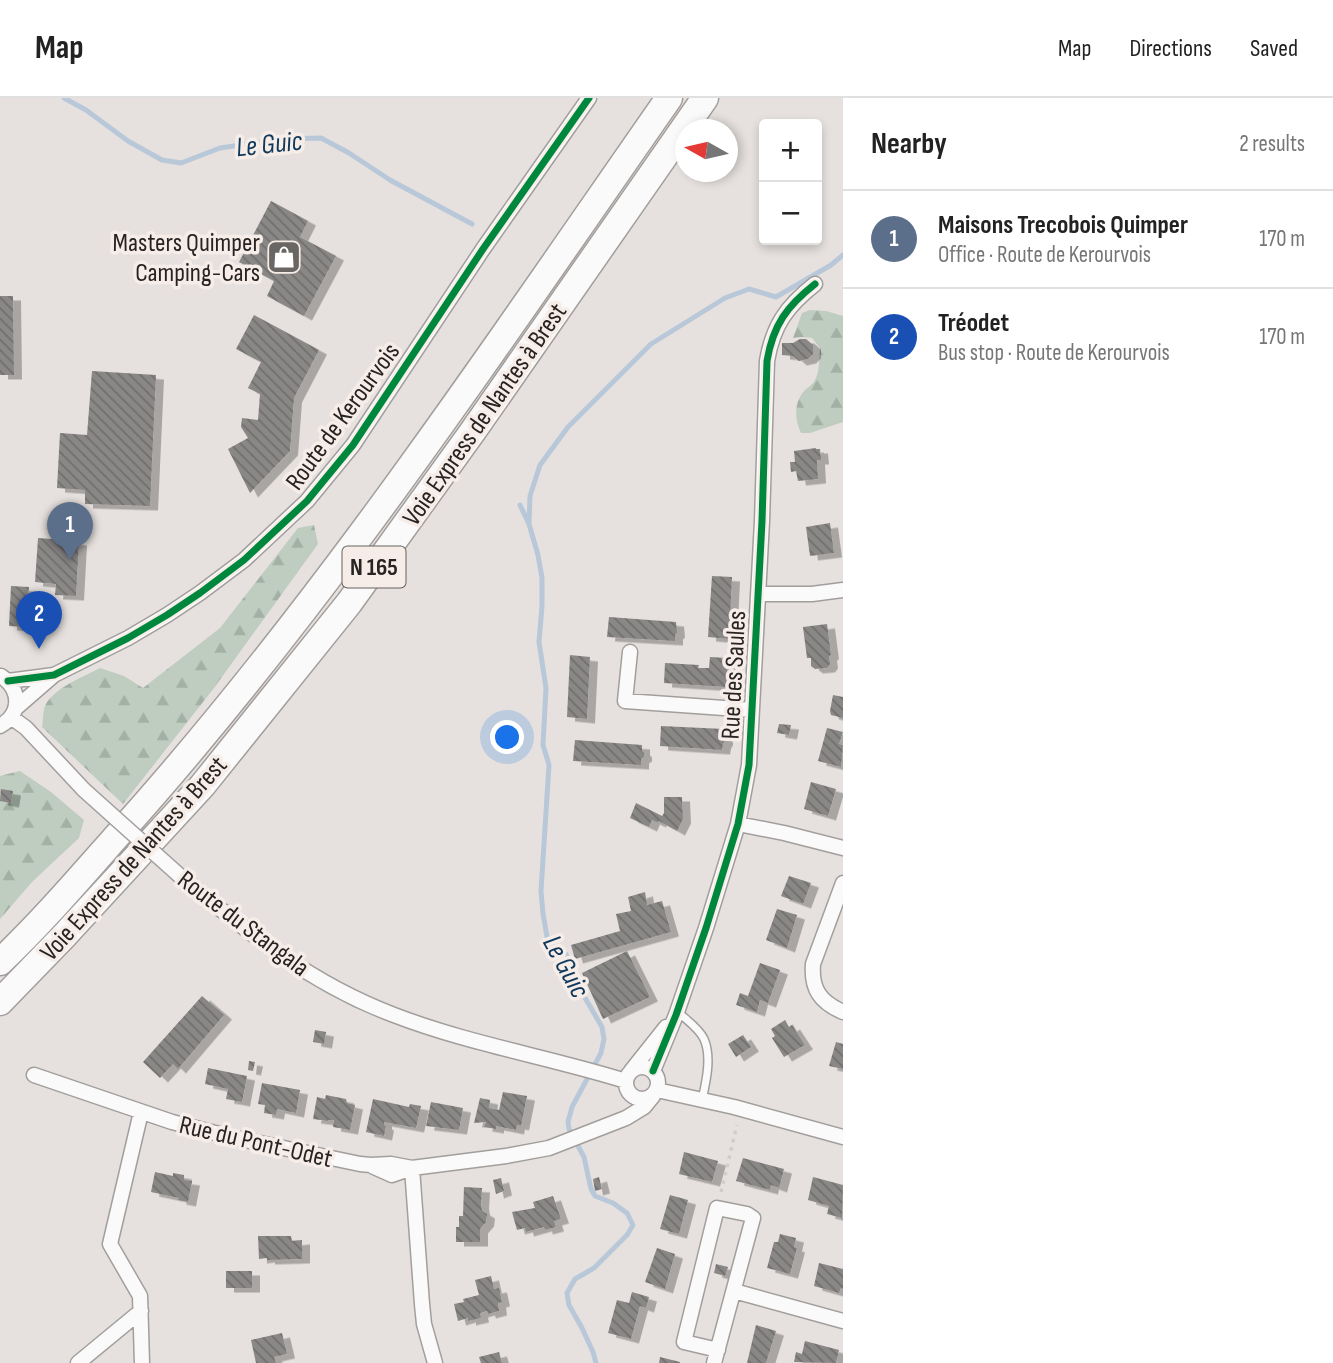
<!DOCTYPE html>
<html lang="en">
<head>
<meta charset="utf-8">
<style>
  body { margin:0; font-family:"Sofia Sans Condensed",sans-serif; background:#f2f2f2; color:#222 }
  .controls { position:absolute; right:21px; top:21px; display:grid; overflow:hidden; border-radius:7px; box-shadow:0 4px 10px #0003 }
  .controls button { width:63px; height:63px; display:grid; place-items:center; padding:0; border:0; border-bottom:2px solid #e0e0e0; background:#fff; color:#222; font:35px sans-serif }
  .compass { position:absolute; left:675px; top:21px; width:63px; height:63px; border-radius:50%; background:#fff; box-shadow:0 4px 10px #0003; rotate:278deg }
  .you { position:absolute; left:508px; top:640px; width:24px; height:24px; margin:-18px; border:5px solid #fff; border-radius:50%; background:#1a73e8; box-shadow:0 0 0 10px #1a73e833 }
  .badge { display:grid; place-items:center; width:46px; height:46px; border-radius:50%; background:#696663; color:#fff; font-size:23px; font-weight:700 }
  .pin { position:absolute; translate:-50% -58px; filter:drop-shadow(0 2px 4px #0008) }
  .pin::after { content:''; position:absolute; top:37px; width:24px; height:21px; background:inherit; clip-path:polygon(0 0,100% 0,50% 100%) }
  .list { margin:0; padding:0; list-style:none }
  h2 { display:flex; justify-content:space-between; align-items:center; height:91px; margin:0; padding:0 28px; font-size:30px }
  h2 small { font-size:23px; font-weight:400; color:#767676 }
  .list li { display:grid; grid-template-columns:46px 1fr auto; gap:21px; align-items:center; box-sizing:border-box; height:98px; padding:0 28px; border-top:2px solid #e0e0e0 }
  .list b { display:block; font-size:26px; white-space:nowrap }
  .list p { margin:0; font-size:23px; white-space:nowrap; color:#767676 }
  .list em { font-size:23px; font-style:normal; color:#767676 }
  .map { position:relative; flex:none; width:843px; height:1265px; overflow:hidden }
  header { display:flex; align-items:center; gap:42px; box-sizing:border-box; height:98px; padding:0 35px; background:#fff; border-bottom:2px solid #e0e0e0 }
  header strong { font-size:33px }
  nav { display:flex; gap:38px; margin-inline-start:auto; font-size:24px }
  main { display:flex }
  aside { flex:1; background:#fff }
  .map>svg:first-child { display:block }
  .forest { fill:url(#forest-firs) }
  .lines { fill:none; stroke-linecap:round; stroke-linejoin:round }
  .stream { stroke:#b8c8d9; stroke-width:5 }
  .building { fill:url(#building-back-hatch); filter:url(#shadow) }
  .lane-casing { stroke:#a29e9c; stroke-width:10 }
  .street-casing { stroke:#a29e9c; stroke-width:17 }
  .highway-casing { stroke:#a29e9c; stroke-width:29 }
  .path { stroke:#cfcdcc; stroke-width:3.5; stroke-dasharray:3.5 5; stroke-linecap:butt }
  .lane { stroke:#fbfafa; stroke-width:7 }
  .street { stroke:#fbfafa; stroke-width:14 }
  .highway { stroke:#fbfafa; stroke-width:26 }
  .street-bridge-casing { stroke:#a29e9c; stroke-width:17; stroke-linecap:butt }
  .street-bridge { stroke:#fbfafa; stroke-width:14 }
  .cycleway-casing { stroke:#f7ede8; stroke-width:11 }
  .cycleway { stroke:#00873e; stroke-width:7 }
  .labels { text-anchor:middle; stroke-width:7; stroke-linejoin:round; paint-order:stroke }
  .shield { fill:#f7ede8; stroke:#65605d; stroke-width:2 }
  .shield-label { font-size:24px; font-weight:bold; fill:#262321 }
  .poi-label { font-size:26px; fill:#262321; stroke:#f7ede8; text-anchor:end }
  .street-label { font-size:26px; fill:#262321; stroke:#f7ede8 }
  .water-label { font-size:28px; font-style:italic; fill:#10385b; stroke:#f7ede8 }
</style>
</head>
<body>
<header>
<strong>Map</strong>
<nav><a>Map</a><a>Directions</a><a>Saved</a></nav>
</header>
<main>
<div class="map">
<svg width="843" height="1265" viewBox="0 0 843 1265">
  <defs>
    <pattern id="forest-firs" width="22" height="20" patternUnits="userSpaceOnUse" patternTransform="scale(1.75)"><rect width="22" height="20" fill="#becdbf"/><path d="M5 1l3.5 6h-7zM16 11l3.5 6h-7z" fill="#a3b0a4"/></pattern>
    <pattern id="building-back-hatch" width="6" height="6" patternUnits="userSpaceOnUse" patternTransform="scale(1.75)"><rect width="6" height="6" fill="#8a8787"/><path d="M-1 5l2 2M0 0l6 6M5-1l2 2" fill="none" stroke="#716e6e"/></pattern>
    <filter id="shadow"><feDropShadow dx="8" dy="4.5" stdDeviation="0" flood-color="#0004"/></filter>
  </defs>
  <rect width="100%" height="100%" fill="#e6e1de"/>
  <!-- forest -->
  <path class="forest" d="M810 212 826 213 843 218V324L810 335H801C794 320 794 304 805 292 808 289 812 287 814 284 820 275 819 260 820 250L812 240 801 239 793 240 802 215Z
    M314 427 318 446 214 590 123 706 42 629C43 623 43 617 44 611 50 591 83 579 100 570L124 578 143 590 220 530 298 430Z
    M20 673 51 694 84 722 79 740 32 784 0 821V678Z"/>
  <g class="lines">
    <!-- stream -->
    <path class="stream" d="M64 0 86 12 128 43 162 62 181 65 220 50 281 41 321 40 349 55 390 82 472 126
      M520 407 529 426 538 457 542 480V508L539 544 546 590 543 647 549 667 541 793 543 816 548 844 566 856 577 886 602 929 604 941 601 955 572 1009 568 1024 569 1031 584 1059 591 1091 595 1098 613 1105 627 1115 633 1127 627 1137 594 1170 575 1181 567 1195 569 1207 582 1230 593 1254 596 1265
      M529 425 530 398 540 367 568 329 651 246 725 200 749 191 776 199 831 167 843 157"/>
  </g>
  <!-- building -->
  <path class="building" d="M271 103 308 123 300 139 336 158 304 218 267 198 274 183 239 164Z
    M0 198H13L14 277H0Z
    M254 217 319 252 294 300 290 353 250 395 228 351 248 340 241 329 242 320 258 322 260 296 248 290 261 264 236 251Z
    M800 241H806L813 247V256L808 261 799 263 793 258 782 257V245H793Z
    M92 273 156 277 150 408 85 406V392L57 390 60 335 87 337Z
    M816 350V351H820L821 362H817L818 381 798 383 796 373 791 374 790 364H795L794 353Z
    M830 425 834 455 810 458 806 429Z
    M38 440 79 443 76 498 55 497 56 486 35 484Z
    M712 478 732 479 729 541 708 539Z
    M11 488 29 489 25 529 9 528Z
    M609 519 676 524 677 535 675 537V543L607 539Z
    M827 526 831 557 829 558 830 566 827 570 815 571 811 568V560H807L803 529Z
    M570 557 590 559 587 621 567 619Z
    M710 559 728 560 726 589 664 585 665 565 699 567 698 570H709Z
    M833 597 843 599V620L831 617 830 613Z
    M779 626 791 627 789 637 777 635Z
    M661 628 724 631 723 637 725 640V643L723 646 722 652 660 648Z
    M827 630 843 634 839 646 843 647 841 669 818 663Z
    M575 642 642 647V653L644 655V659L641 661V667L573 663Z
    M811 684 836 691 828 718 804 711Z
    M1 691 13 693 11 705 0 703Z
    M664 699H682L683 721 677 733 659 723 658 725 652 722 649 729 630 720 636 705 662 718 664 715Z
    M789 778 811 785 803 806 781 798Z
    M645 794 647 807 662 803 671 834 575 861 571 847 620 833 616 816 631 813 628 799Z
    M777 811 797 817 787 850 766 842Z
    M627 853 650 899 603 921 582 875Z
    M760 865 780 872 768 905 760 902 757 914 736 907 740 895 748 898Z
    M202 898 224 917 178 971 173 966 160 980 143 964Z
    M785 922 789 929 792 927 805 947 784 959 772 940 775 938 771 931Z
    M315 932 326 934 324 946 313 944Z
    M743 937 751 949 736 959 728 946Z
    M836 944 843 946V971L829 968Z
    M249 963 255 964 253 973 248 972Z
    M208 970 247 978 242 1004 226 1001 228 991 205 986Z
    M262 985 300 992 296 1015 277 1011 276 1017 264 1015 265 1007 258 1006Z
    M503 994 527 998 521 1028 517 1027 516 1032 496 1028V1031L484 1029 486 1024 474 1025 480 1000 490 1002 489 1010 499 1012Z
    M326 997 346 1001 347 1005 355 1007 350 1032 333 1029 334 1022H328V1023L313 1021 317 999 325 1001Z
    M373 1001 409 1009 410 1006 421 1008 416 1030 384 1024V1027L386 1028 384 1038 366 1034Z
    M431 1004 463 1010 459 1032 426 1028Z
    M684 1054 718 1063 712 1084 679 1076Z
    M743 1060 784 1071 779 1090 771 1087 770 1092 736 1083Z
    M155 1074 173 1078V1075L184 1077V1082L192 1083 188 1104 178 1102 179 1100 151 1094Z
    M599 1079 602 1091 595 1093 593 1081Z
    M813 1079 843 1087 842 1120 827 1116 829 1108 808 1102Z
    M501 1080 504 1093 496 1096 493 1082Z
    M464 1089 482 1090 481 1106 482 1113 487 1116 486 1124 480 1131V1144H456V1129H459V1118H463Z
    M670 1097 688 1102 679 1136 660 1131Z
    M553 1098 561 1121 554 1123 556 1129 545 1132 544 1129 526 1134 525 1130 517 1132 512 1114 535 1110 533 1104Z
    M780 1136 796 1140 794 1149 797 1150 790 1176 767 1170 774 1144H778Z
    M258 1138H291L292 1143 302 1142V1161L267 1162V1160L259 1161Z
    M657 1150 675 1156 665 1191 645 1184Z
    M819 1165 843 1171V1191L841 1190 839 1195 814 1188Z
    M716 1166 728 1169 725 1178 714 1175Z
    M226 1173H252V1190H226Z
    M491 1178 494 1191 499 1190 502 1204 498 1205 499 1213 488 1216 487 1213 480 1215 481 1220 468 1223V1220L458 1223 454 1206 464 1204 463 1201 479 1197 475 1182Z
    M632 1194 649 1199 646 1210 640 1208 631 1241 608 1235 617 1202 629 1205Z
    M756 1227 776 1233 766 1265H747Z
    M282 1235 287 1256 274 1259 276 1265H256L251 1242Z
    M805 1243 839 1252 836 1265 794 1264 796 1254 802 1256Z
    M499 1254 502 1265H481L479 1259Z
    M660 1259 680 1264V1265H659Z"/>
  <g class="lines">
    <!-- lane casing -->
    <g class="lane-casing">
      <path id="lane" d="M677 913C685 921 699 930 704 941 712 959 706 984 702 1002"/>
    </g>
    <!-- street casing -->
    <g class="street-casing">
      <path id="street" d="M758 496H812L843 492
        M630 554 625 603 752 612
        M8 583 54 577 128 540 167 517 200 495 244 462 307 403 353 347 483 151 589 0
        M16 610 54 577
        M11 619 26 630 84 692
        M0 628C22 615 21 592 1 578
        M738 726 784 735 843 750
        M180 778C247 834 311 886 394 917 469 946 549 959 626 983
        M843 785 813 866C811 891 820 904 843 914
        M626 985a16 16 0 1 1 32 0a16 16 0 1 1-32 0Z
        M631 973 666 929
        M653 973 676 917 706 830 738 726 749 667 762 423 767 263C773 227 787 208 815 186
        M34 977 172 1024 231 1039 360 1066 371 1067 391 1066 412 1070
        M657 992 734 1009 843 1039
        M141 1014 110 1146 140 1198 142 1265
        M372 1068 392 1077 412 1070 506 1058 549 1050 626 1020 644 1009 653 998
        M412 1070 422 1206 424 1226 435 1265
        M734 1193 843 1223
        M78 1265 141 1213
        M714 1265 753 1120 747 1116 717 1110 684 1244 718 1252"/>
    </g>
    <!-- highway casing -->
    <g class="highway-casing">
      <path id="highway" d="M0 864C41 825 78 782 116 739 322 510 493 252 669 0
        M0 904 63 839 202 688 349 505 473 333 705 0"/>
    </g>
    <!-- path -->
    <path class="path" d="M721 1094 737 1027"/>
    <!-- lane -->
    <use href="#lane" class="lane"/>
    <!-- street -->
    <use href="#street" class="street"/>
    <!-- highway -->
    <use href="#highway" class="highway"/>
    <!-- street-bridge casing -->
    <g class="street-bridge-casing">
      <path id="street-bridge" d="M84 692 180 778"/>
    </g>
    <!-- street-bridge -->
    <use href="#street-bridge" class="street-bridge"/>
    <!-- cycleway casing -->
    <g class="cycleway-casing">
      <path id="cycleway" d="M8 583 54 577 128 540 167 517 200 495 244 462 307 403 353 347 483 151 589 0
        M653 973 676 917 706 830 738 726 749 667 762 423 767 263C773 227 787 208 815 186"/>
    </g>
    <!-- cycleway -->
    <use href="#cycleway" class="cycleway"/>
  </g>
  <!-- icons -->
  <defs>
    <g id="shop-square" transform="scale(1.75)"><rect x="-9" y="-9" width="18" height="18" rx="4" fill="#696663" stroke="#f7ede8"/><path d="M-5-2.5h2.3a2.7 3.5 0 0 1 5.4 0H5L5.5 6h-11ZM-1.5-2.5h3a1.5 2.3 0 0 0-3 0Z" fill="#fff"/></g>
  </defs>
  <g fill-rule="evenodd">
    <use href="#shop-square" x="284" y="159"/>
  </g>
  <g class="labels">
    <!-- shield labels -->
    <rect class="shield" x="342.5" y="448.5" width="63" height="41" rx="5"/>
    <g class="shield-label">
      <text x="374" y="477">N 165</text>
    </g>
    <!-- poi labels -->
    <g class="poi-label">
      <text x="260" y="153">Masters Quimper<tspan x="260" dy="30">Camping-Cars</tspan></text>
    </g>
    <!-- street labels -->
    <g class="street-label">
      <text transform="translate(484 316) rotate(-55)" y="9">Voie Express de Nantes à Brest</text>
      <text transform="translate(342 318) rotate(-54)" y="9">Route de Kerourvois</text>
      <text transform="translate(733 577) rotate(-87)" y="9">Rue des Saules</text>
      <text transform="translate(133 760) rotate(-48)" y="9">Voie Express de Nantes à Brest</text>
      <text transform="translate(244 825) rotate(37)" y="9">Route du Stangala</text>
      <text transform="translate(256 1043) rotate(13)" y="9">Rue du Pont-Odet</text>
    </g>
    <!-- water labels -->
    <g class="water-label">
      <text transform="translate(269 45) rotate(-6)" y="10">Le Guic</text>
      <text transform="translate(567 868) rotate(61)" y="10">Le Guic</text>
    </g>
  </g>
</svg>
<div class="controls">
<button>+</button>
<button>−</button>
</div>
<svg class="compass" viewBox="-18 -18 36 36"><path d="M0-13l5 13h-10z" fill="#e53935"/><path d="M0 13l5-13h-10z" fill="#767676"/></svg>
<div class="you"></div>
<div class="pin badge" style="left:70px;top:462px;background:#5c6f8a">1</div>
<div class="pin badge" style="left:39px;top:551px;background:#1a4fb4">2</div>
</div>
<aside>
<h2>Nearby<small>2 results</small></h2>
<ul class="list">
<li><span class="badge" style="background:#5c6f8a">1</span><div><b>Maisons Trecobois Quimper</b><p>Office · Route de Kerourvois</p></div><em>170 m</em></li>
<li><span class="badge" style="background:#1a4fb4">2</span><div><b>Tréodet</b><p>Bus stop · Route de Kerourvois</p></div><em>170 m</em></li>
</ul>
</aside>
</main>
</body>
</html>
